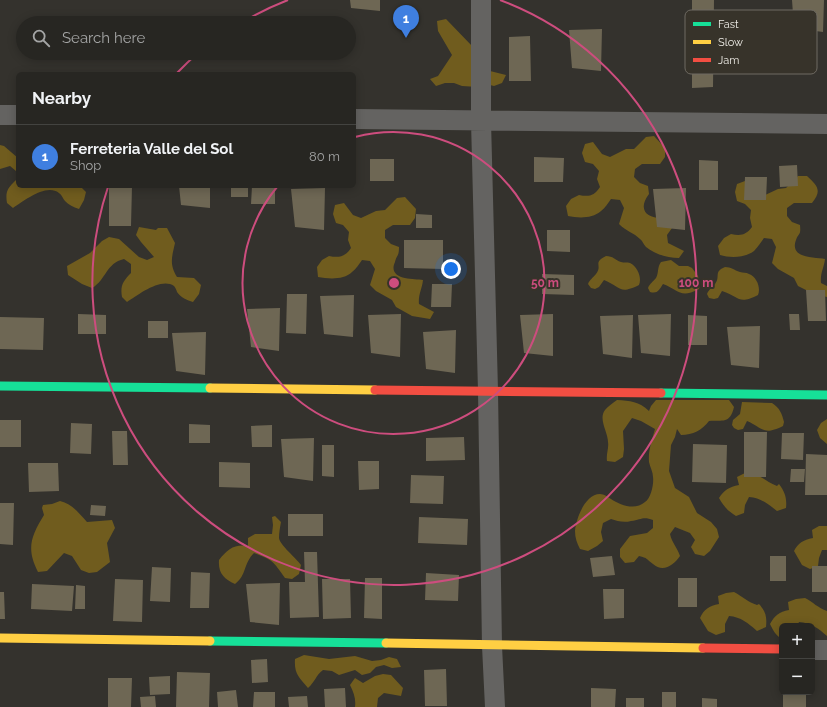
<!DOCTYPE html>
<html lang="en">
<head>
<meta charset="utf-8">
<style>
  body { margin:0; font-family:Raleway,sans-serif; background:#2f2e2a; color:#f1f3f6 }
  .controls { position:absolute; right:12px; bottom:12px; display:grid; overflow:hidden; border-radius:6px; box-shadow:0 2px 10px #0003 }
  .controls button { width:36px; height:36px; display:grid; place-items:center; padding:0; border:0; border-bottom:1px solid #434340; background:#272622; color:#f1f3f6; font:20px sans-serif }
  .you { position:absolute; left:451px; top:269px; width:14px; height:14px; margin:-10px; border:3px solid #fff; border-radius:50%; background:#1a73e8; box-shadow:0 0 0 6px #1a73e833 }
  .badge { display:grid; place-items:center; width:26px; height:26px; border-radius:50%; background:#adaba5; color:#fff; font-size:13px; font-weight:700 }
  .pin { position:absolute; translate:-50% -33px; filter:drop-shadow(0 1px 2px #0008) }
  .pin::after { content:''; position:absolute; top:21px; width:14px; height:12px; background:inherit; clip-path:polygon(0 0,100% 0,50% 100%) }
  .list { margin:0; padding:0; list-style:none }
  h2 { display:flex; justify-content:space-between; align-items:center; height:52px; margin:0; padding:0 16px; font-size:17px }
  h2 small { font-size:13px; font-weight:400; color:#a4a5a5 }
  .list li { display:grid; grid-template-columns:26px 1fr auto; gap:12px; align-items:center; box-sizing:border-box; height:64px; padding:0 16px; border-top:1px solid #434340 }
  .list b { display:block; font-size:15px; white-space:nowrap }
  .list p { margin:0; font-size:13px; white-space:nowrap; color:#a4a5a5 }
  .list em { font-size:13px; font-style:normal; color:#a4a5a5 }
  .icon { flex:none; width:22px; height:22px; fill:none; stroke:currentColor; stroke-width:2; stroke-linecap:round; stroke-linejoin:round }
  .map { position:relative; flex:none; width:827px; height:707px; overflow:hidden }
  .search { position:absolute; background:#272622; box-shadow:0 2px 10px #0003; left:16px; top:16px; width:340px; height:44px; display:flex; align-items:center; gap:10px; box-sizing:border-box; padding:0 14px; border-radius:22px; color:#a4a5a5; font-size:15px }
  .panel { position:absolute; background:#272622; box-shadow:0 2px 10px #0003; left:16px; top:72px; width:340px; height:116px; border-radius:6px }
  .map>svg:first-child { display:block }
  .forest { fill:#705c1e }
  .building { fill:#6e6754 }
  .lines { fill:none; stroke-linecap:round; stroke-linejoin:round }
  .street { stroke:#646361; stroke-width:20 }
  .fast { stroke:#16e098; stroke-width:9 }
  .slow { stroke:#ffcf43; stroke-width:9 }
  .jam { stroke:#f24e42; stroke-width:9 }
  .ring { fill:none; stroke:#cd4d7e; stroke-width:2 }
  .key { fill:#37332a; stroke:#6e6a62; stroke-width:1 }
  .key-label { font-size:11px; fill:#eeece6 }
  .centre { fill:#cd4d7e; stroke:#37332a; stroke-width:2 }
  .ring-label { font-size:12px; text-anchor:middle; font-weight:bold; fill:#cd4d7e; stroke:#37332a; stroke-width:4; stroke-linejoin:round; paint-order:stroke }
</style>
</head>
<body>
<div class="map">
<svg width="827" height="707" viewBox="0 0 827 707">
  <rect width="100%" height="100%" fill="#34322d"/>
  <!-- forest -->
  <path class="forest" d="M446 19 473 47 486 70 506 75 502 83 494 86 486 84 478 87 462 86 454 83H445L436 86 430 79 438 76 452 55 438 31 437 21Z
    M654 136 665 148V157L660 164H642L635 169 634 177 640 183 648 186 649 194C637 210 647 219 664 218L672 228 667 235 668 243 684 251 679 258C668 258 654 254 646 247 643 244 643 241 640 239 634 233 626 231 619 224L624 208 620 200 611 199C608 203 605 208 601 211 592 219 578 218 568 216L566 206 571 199 579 195C589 197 594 196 600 187L597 179 599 171 593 164 585 162 582 153 585 144 593 142 602 154 610 157 626 149H634L646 137Z
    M0 145 4 146 18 158V186H80L86 192 84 200 79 209C73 207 69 205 65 201 63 199 62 195 59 193 46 183 24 201 13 208L7 203C5 191 8 188 16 180V171L10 166 0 169Z
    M798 176H807C818 186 822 191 812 203H794L787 208V216L792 222 800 225C801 236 799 232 796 240 789 259 815 257 825 259 824 268 820 273 821 283L827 286V297L814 294 798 286 794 278 778 269 772 263 776 247 772 239 764 238C761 242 758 247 754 251 745 258 730 258 720 255L718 246 724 238 731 234C741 236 746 235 752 227L750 218 751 210 745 204 737 201 735 192 737 184 745 181 763 196 778 189 786 188Z
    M405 197 416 209 415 218 410 225H393L385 230V238L391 244 399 247C399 257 397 254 395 262 387 280 413 279 423 280 422 289 418 295 419 304L434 312 430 319 412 316 396 307 392 300 376 291 370 285 375 269 370 261 362 260C359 264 356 269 352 272 344 280 329 279 318 277L317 267 322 260 329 256C339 258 345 257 351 248L348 240 349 232 343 225 336 223 333 214 335 205 344 203 353 215 361 218 376 211 385 210 397 198Z
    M139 227 156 230 158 228H167L175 243C172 257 169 264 177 277L194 278 201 285 199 294 193 302C187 300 181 298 177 292 177 291 175 287 174 286 161 277 138 295 127 302L122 297C120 286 123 281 131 273V264L124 259C106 263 106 280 92 288L82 284 68 275 67 266 90 253 102 241 109 237 119 239 139 257 147 260 154 257 141 242 136 235Z
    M606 256C613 256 615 260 621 262 624 263 627 262 630 263 638 267 642 278 639 285 619 295 621 287 604 280L599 287 595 289 591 288 588 284C590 279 593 278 596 274 603 265 592 263 606 256Z
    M671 260 679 266H688L692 268 698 276 700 285 699 289C680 299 679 290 663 284 659 290 658 294 650 292L648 288C650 283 653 282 656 278 659 273 657 267 661 262Z
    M725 267C731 267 734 270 740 272 743 273 746 272 749 274 757 277 761 288 758 295 738 305 740 297 722 291L718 298 714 299 709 298 707 294C709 289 712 288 715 284 721 276 713 272 725 267Z
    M617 400C630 401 639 401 649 411L651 406 656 400H729L734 407C730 424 723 420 709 421 702 430 693 435 681 435L677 429 675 437 671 445 669 471 675 488 689 497 697 513 711 522 717 529 719 537 710 551 704 556 695 554 691 547 695 540 690 533 675 527 670 534C672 543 677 547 680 556 674 565 663 573 653 564 646 559 648 558 639 556L634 562 625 563 620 557V549L630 536 647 533 653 528V520C643 516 641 520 631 521 624 523 617 521 611 519L603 523 601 532 603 541 597 546 588 551 580 549C577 543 575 538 575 531 576 519 585 494 600 494 604 494 608 497 611 499 620 505 635 511 645 502 651 498 654 484 653 477 653 472 650 467 649 462 648 451 652 440 655 429L641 421 632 418 623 431 624 449 623 457 615 462 607 461C606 454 609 448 608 442 608 432 598 419 605 410 608 406 613 403 617 400Z
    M742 402 772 403C780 408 782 414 784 422L783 426C763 436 763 428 747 421L743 429 738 430 734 428 732 425 733 420 740 414Z
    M827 419V444L820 438 817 430 821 423Z
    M745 473C760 473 764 481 777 486L779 484C785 492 787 498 786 508L777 511C768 504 761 498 749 497L745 505 744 513 736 516C728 511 724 507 719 498 724 490 729 487 739 485L737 477Z
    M60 501C72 504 78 512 87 522L112 520 115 528 107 543 110 562 97 572 89 573 81 570 72 556 64 553 47 571 38 572C26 549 31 536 44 515L42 508 43 505 52 504Z
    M275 516 281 522C280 527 279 533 279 538 280 545 296 558 301 565L299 574 292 579 285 578C273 561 273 560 254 553 243 564 247 575 235 584 224 579 218 573 219 560 228 549 234 544 248 546V538L255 534H272L273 525 272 517Z
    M819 526H827V550H822L819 558 818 566 810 569 802 565 794 551C798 543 803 540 813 538L812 530Z
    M734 592C743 597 748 602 757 605L759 604C766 612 767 617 766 627L757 631C748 623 741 617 729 616L725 624V632L716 635 708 631 700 618C704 609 709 606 719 604L718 596 726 593Z
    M805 598C813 602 818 608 827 611V636C818 628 811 623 799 622L797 626H782V639C775 635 773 630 770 624 775 615 779 612 789 610L788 602 796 599Z
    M304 655 329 659 355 656 372 661 381 660 389 657 397 659 401 667 392 668 384 665 376 667 370 673 362 675 355 670 339 675 332 671 323 670C316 675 315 682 308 688 299 677 294 674 295 659Z
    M383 674 391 675 403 688 401 696 384 693 378 698 377 707H355C356 699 354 693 350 685L355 678 363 683 375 676Z"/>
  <!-- building -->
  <path class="building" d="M350 0H380V11L351 8Z
    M692 0H714L713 87 692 88Z
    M792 0H824L823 32 794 28Z
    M602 29 601 71 572 68 569 30Z
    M530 36 531 81H509V37Z
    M534 157 564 158 563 182H534Z
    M370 159H394V181H370Z
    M699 160 718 161V190H699Z
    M797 165 798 186 780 187 779 166Z
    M745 177H767L766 200H744Z
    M109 186H132L131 226H109Z
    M179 186H210V208L181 205Z
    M231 186H248V197H231Z
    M252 186H275V204H251Z
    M325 188 324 230 295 227 291 189Z
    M686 188 685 230 657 227 653 189Z
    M416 214 432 215V228H416Z
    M547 230H570V252L547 251Z
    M404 240H443V269L404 268Z
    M542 274 574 275V295L542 294Z
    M432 284H452L451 307H431Z
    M806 290H825L826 321H808Z
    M287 294H307L306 334 286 333Z
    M354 295 353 337 324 334 320 296Z
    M280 308 279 351 251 347 247 309Z
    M78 314 106 315V334H78Z
    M401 314 400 357 371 353 368 315Z
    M553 314V356L524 353 520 315Z
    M671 314 670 356 641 353 638 315Z
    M789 314H799L800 330H790Z
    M633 315 632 358 603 354 600 316Z
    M688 315 707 316V345H688Z
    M0 317 44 318 43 350 0 349Z
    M148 321H168V338H148Z
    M760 326 759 368 731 365 727 327Z
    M456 330 455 373 426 369 423 332Z
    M206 332 205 375 176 371 172 333Z
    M0 420H21V447H0Z
    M71 423 92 424 91 454 70 453Z
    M189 424 210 425V443H189Z
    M272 425V447H252L251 426Z
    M112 431H127L128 465H113Z
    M744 432H767L766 477H744Z
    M782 433H804L803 460 781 459Z
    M464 437 465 460 426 461V438Z
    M314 438 313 481 284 477 281 439Z
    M693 444 727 445 726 483 692 482Z
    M322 445H334V477L322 476Z
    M806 454 827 455V495H805Z
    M358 461H379V489L359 490Z
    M219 462 250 463V488L219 487Z
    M28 463H58L59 491 29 492Z
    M791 469H805L804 482H790Z
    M411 475 444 476 443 504 410 503Z
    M0 503H14L13 545 0 544Z
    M91 505 106 506 105 516 90 515Z
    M288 514H323V536H288Z
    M419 517 468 519 467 545 418 543Z
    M304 552H317L319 617 290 618 289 582H305Z
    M612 556 615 575 593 577 590 558Z
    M770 556H786V581H770Z
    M812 566H827V592H812Z
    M152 567 171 568 170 602 150 601Z
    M191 572 210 573 209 608H190Z
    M426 573 459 575 458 601 425 600Z
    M365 578H382V619L364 618Z
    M678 578H697V607H678Z
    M115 579 143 580 142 622 113 621Z
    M322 579H350L351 618 323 619Z
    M280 583 279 625 250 622 246 584Z
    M32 584 74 586 72 611 31 609Z
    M76 585 85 586V609H75Z
    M603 589H624V618L604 619Z
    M0 592H4L5 619H0Z
    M267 659 268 682 252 683 251 660Z
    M446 669 447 706H425L424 670Z
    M177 672 210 673 209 707H176Z
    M170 676V694L150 695 149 677Z
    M108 678H132L131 707H108Z
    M345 688 346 707H325L324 689Z
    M591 688 616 689 615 707H591Z
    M236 690 238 707H218L217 692Z
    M254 692H275V707H253Z
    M662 692H676V707H662Z
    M783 692H806V707H783Z
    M155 696 156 707H141L140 697Z
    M307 696 308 707H289L288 697Z
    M626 698H644V707H626Z
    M702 698 717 699V707H702Z"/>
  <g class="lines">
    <!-- street -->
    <path class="street" d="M481 0V121L488 391 492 646 495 707
      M0 115H18
      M354 119 827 124
      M812 650H827"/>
    <!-- fast -->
    <path class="fast" d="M0 386 210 388
      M661 393 827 395
      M210 641 386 643"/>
    <!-- slow -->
    <path class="slow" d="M210 388 375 390
      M0 638 210 641
      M386 643 703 648"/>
    <!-- jam -->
    <path class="jam" d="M375 390 661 393
      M703 648 782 649"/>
  </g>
  <!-- distance rings -->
  <g class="ring">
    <path d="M355 137A151 151 0 1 1 277 187"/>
    <path d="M177 73A302 302 0 0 1 198 53M241 23A302 302 0 0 1 288 0M500 0A302 302 0 1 1 108 187"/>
  </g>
  <!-- legend -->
  <rect x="685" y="10" width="132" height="64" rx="6" class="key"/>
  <rect x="693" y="22" width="18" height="4" fill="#16e098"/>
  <rect x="693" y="40" width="18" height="4" fill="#ffcf43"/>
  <rect x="693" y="58" width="18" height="4" fill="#f24e42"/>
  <g class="key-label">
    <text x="718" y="28">Fast</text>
    <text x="718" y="46">Slow</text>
    <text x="718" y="64">Jam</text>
  </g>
  <circle cx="394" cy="283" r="6" class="centre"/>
  <g class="ring-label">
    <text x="545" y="287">50 m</text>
    <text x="696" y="287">100 m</text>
  </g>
</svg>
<div class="controls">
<button>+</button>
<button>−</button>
</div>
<div class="you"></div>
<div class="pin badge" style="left:406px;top:38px;background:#3f7fe0">1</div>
<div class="search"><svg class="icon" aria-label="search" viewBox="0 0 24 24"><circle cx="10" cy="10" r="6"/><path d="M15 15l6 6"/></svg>Search here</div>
<section class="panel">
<h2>Nearby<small></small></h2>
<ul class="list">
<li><span class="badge" style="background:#3f7fe0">1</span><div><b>Ferreteria Valle del Sol</b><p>Shop</p></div><em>80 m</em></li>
</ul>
</section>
</div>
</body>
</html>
